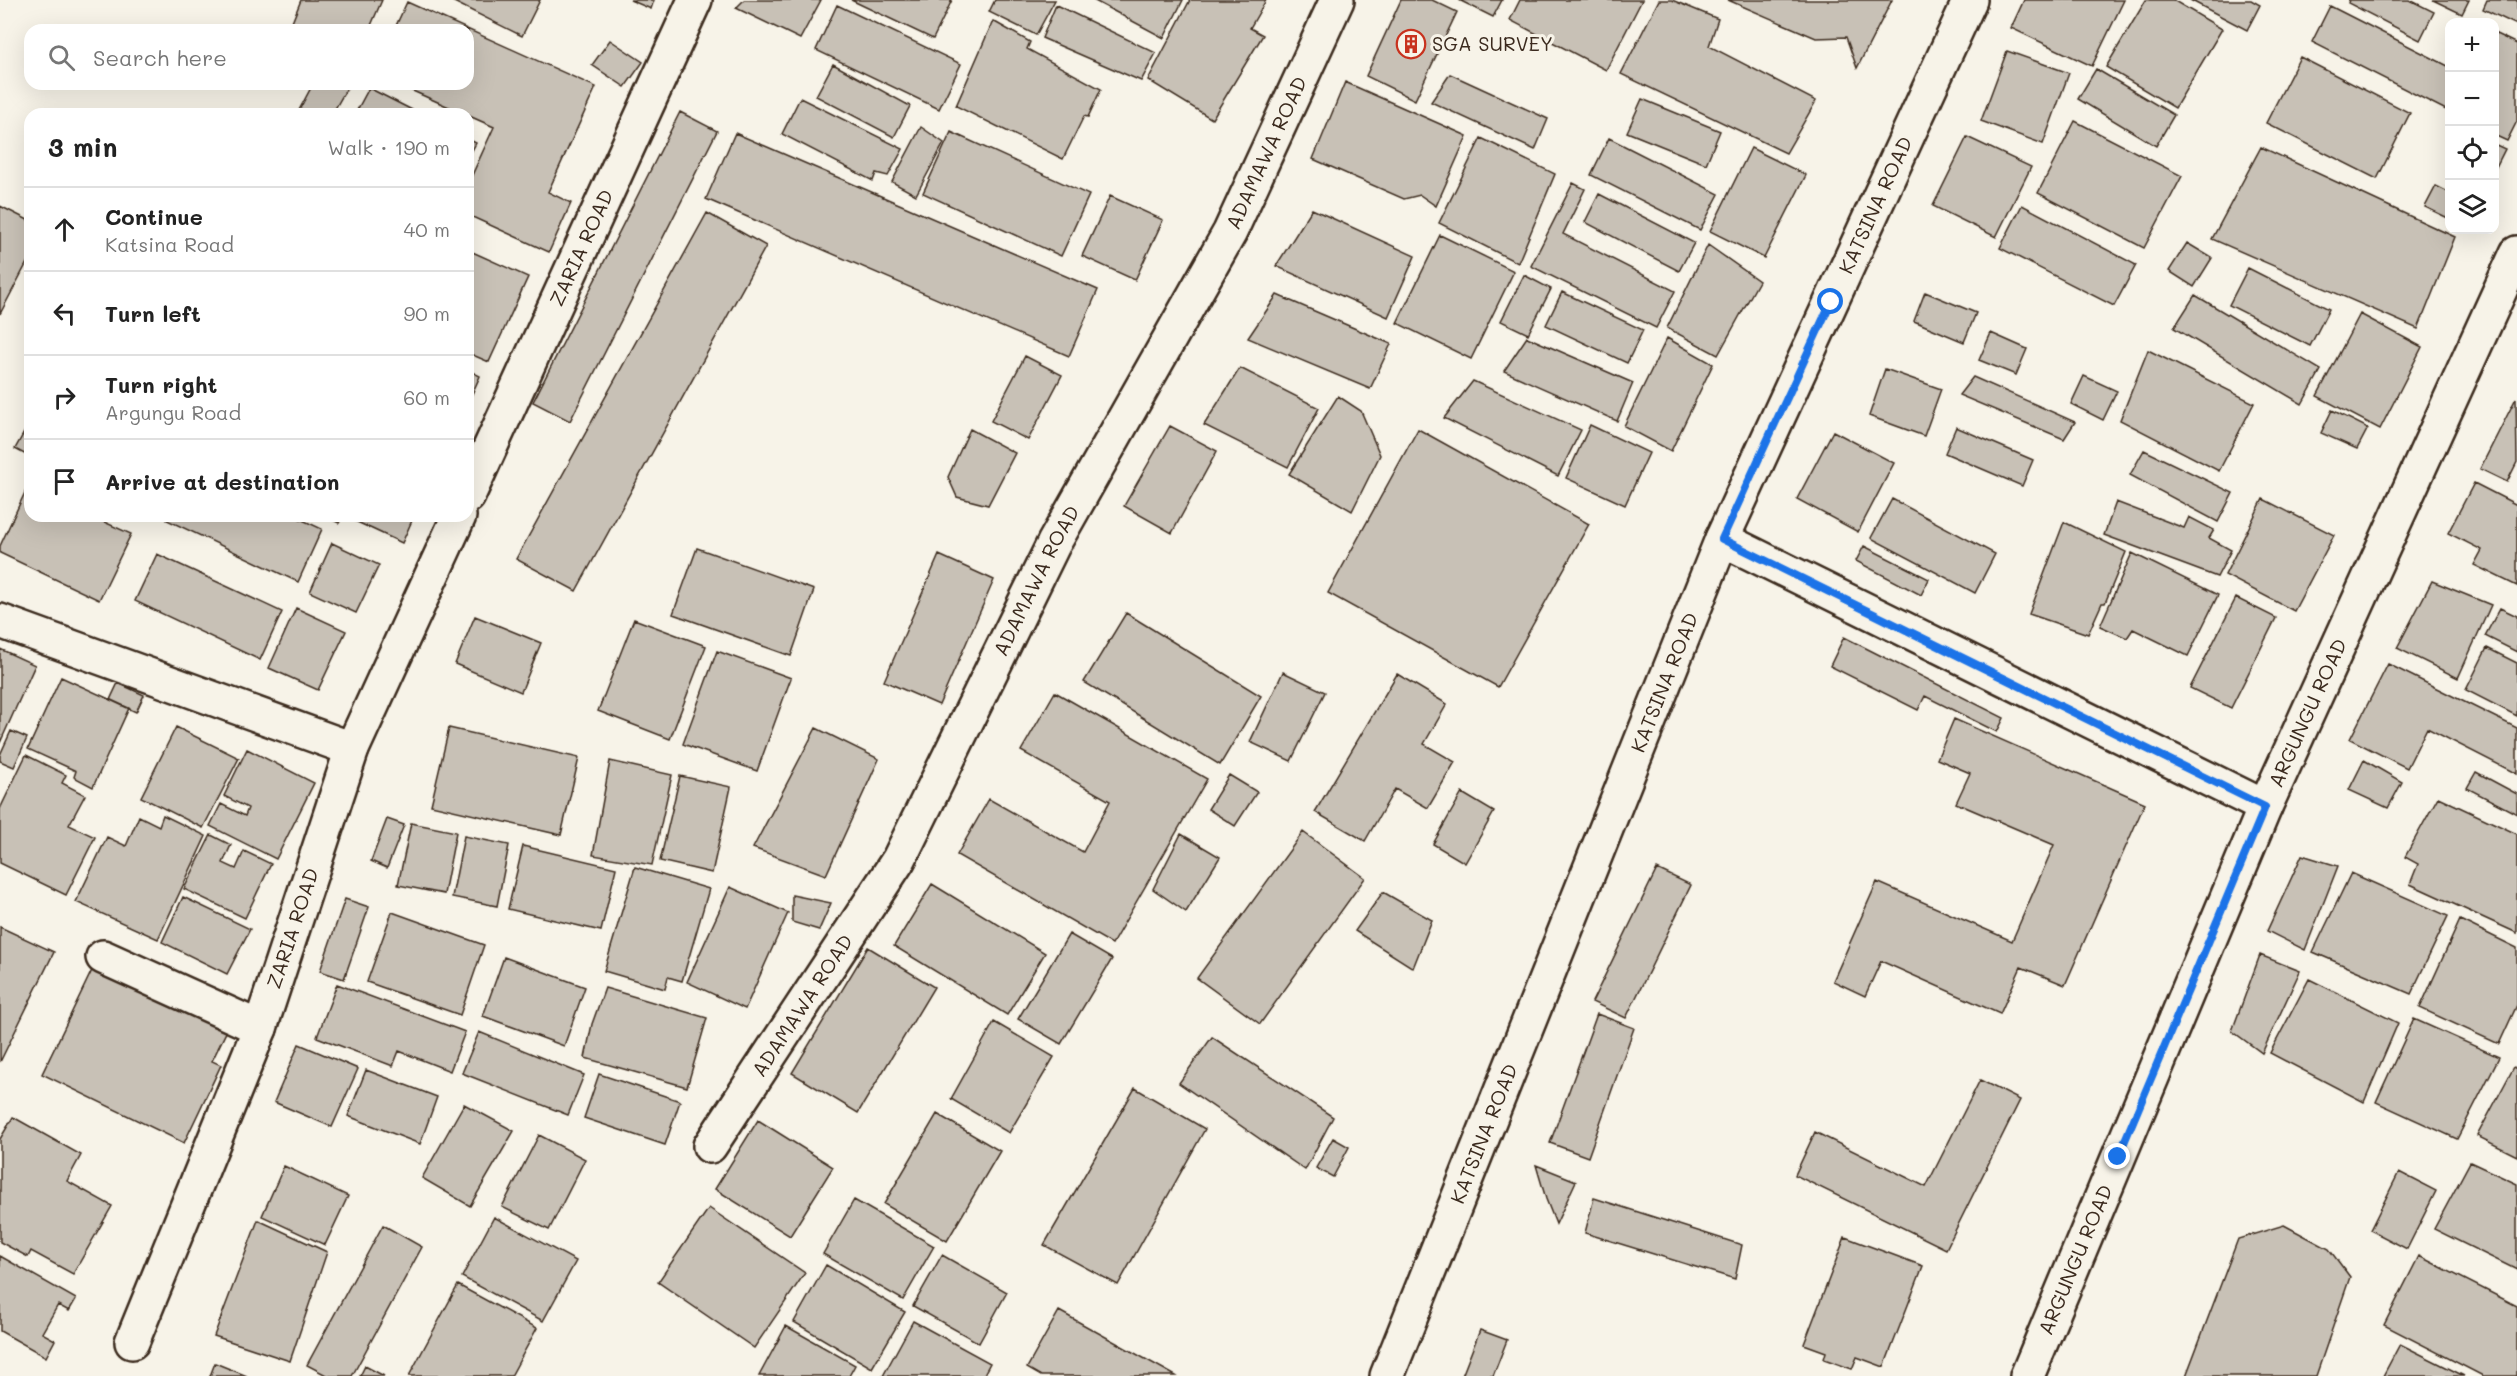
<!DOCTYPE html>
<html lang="en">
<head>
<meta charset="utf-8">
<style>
  body { margin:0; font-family:Mali,sans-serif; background:#f6f6f6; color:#222 }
  .controls { position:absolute; right:18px; top:18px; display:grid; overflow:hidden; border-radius:12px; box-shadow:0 6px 24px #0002 }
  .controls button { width:54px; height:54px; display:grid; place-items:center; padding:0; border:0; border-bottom:2px solid #e0e0e0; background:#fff; color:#222; font:30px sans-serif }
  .stop { position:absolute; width:18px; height:18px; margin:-14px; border:4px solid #1a73e8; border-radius:50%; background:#fff }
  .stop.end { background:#1a73e8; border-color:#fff; box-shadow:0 2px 6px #0008 }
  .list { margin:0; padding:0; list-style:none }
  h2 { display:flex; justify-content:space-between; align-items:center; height:78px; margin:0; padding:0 24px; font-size:26px }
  h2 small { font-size:20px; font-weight:400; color:#767676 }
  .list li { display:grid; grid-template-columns:39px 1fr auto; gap:18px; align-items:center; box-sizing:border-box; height:84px; padding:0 24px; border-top:2px solid #e0e0e0 }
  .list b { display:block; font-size:22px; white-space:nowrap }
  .list p { margin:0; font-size:20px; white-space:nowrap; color:#767676 }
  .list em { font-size:20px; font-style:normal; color:#767676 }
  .icon { flex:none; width:33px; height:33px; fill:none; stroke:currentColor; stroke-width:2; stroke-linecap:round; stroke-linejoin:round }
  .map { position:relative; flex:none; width:2517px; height:1376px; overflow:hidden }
  .search { position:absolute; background:#fff; box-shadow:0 6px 24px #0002; left:24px; top:24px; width:450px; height:66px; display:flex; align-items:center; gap:15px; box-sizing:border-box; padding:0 21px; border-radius:18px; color:#767676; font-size:22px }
  .panel { position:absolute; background:#fff; box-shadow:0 6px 24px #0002; left:24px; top:108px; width:450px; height:414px; border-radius:18px }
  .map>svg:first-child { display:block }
  .building { fill:#c8c1b6; stroke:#3b2a1e; stroke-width:1.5 }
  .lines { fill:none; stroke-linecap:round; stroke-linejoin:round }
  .minor-casing { stroke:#3b2a1e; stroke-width:38 }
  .minor { stroke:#f7f3e8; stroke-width:33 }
  .route { stroke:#1a73e8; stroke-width:8 }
  .labels { text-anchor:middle; stroke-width:6; stroke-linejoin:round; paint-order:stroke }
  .poi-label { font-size:20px; fill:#3b2a1e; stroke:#f7f3e8; text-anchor:start }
  .street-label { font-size:20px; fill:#3b2a1e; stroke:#f7f3e8 }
</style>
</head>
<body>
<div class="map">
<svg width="2517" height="1376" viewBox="0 0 2517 1376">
  <rect width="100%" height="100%" fill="#f7f3e8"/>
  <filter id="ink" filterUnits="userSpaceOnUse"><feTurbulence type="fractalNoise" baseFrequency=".0167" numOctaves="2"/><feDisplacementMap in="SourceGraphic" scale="12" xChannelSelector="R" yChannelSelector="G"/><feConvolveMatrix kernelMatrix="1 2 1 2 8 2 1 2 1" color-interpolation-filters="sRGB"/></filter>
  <g filter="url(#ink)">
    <!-- building -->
    <path class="building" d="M301 0H382L369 30H289Z
      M450 0H540L522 36Z
      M630 0H654L651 9Z
      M744 0H821L800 39 736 8Z
      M851 0H952L933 39Z
      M995 0H1055L1036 35 989 12Z
      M1093 0H1183L1164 38Z
      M1190 0H1266L1250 28 1263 35 1212 119 1148 80Z
      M1401 0H1432L1457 12 1415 100 1366 76Z
      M1459 0H1502L1493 17Z
      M1520 0H1642L1606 70 1510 20Z
      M1659 0H1672L1718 19 1709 46 1816 101 1786 153 1621 74Z
      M1728 0H1892L1857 68 1846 37 1816 38Z
      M2024 0H2124L2092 66 2011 28Z
      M2146 0H2173L2222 29 2175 108 2106 67Z
      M2190 0H2251L2260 5 2247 30Z
      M2349 0H2410L2434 12 2420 40 2348 3Z
      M2433 0H2469L2462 14Z
      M2487 0H2517V25L2483 9Z
      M407 2 596 87 548 192 571 203 549 252 468 215V184L494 127 397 84H468V30H394Z
      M837 5 961 64 939 109 816 50Z
      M1056 5 1156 53 1141 81 1042 38Z
      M2330 6 2450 67V112L2312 42Z
      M993 21 1030 42 1027 49 1101 89 1088 117 1084 116 1063 159 956 106Z
      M2494 33 2517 44V121L2507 141 2494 135Z
      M610 40 643 62 625 87 592 65Z
      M2007 51 2069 73 2043 144 1981 121Z
      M2300 57 2410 113 2377 179 2266 123Z
      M833 64 910 106 894 137 816 96Z
      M2096 69 2174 115 2156 146 2078 99Z
      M1450 74 1548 119 1535 150 1431 102Z
      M1345 82 1467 136 1436 206 1420 195 1404 199 1313 159Z
      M313 84H344L348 86 332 114H297Z
      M369 88 420 114H355Z
      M800 98 903 149 888 176 876 173 873 181 782 134Z
      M1642 99 1720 131 1706 164 1627 132Z
      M680 112 717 131 570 421 533 402Z
      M2075 121 2182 176 2144 248 2038 193Z
      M921 127 944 143 916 195 892 182Z
      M951 132 1089 195 1061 256 923 193Z
      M735 133 1098 290 1069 356 706 199Z
      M1967 137 2031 167 1996 237 1933 206Z
      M1481 138 1555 174 1518 263 1439 223Z
      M1609 138 1719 194 1700 230 1591 175Z
      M468 139 476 143 468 158Z
      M2494 144 2505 149 2494 171Z
      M2261 147 2455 237 2418 329 2212 239Z
      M1751 148 1806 175 1764 258 1710 231Z
      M1573 183 1585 189 1563 234 1675 291 1656 328 1531 266Z
      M2436 186 2450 193V219L2425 207Z
      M1599 194 1694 243 1679 271 1585 222Z
      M1110 196 1163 220 1135 280 1082 256Z
      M2022 205 2136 265 2114 306 2000 248Z
      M0 206 30 221V257L0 314Z
      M1312 209 1415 256 1388 317 1276 266Z
      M707 213 766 246 576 591 516 559Z
      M1440 235 1514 271 1471 359 1397 323Z
      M2187 243 2212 258 2194 287 2169 271Z
      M1708 245 1759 281 1718 355 1667 328Z
      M468 250 528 277 489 362 468 353Z
      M2248 268 2329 309 2310 346 2229 305Z
      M1524 275 1551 289 1528 334 1501 321Z
      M1562 292 1643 330 1627 363 1546 325Z
      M1925 292 1976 313 1964 342 1914 321Z
      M1277 295 1391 344 1370 389 1248 338Z
      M2195 295 2321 370 2302 404 2174 328Z
      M2360 314 2422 347 2380 429 2317 396Z
      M1991 333 2027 349 2016 375 1979 360Z
      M1527 337 1633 383 1617 421 1504 371Z
      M1667 338 1713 364 1671 451 1624 426Z
      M2148 350 2254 403 2219 471 2120 420Z
      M1025 356 1062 375 1028 440 991 421Z
      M1240 368 1319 408 1288 467 1204 425Z
      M1885 369 1941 389 1924 436 1869 416Z
      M468 370 480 376 468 403Z
      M2084 376 2117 391 2103 420 2071 404Z
      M1973 377 2075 422 2064 439 1959 395Z
      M1473 381 1581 430 1558 476 1444 418Z
      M1338 396 1361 411 1380 455 1352 511 1289 474Z
      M2516 398 2517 462 2507 482 2480 469Z
      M2332 410 2368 428 2357 449 2321 433Z
      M30 422V457L15 449Z
      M1590 425 1649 453 1625 505 1566 478Z
      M1170 426 1217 451 1172 533 1124 506Z
      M1956 427 2033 460 2022 486 1945 453Z
      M970 429 1015 453 988 505 957 497 948 477Z
      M1418 429 1589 524 1498 687 1328 593Z
      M1833 431 1894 463 1858 532 1797 499Z
      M2144 450 2233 493 2218 522 2130 475Z
      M2474 483 2517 505V586L2474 565 2482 550 2448 533Z
      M28 486 30 516H91L131 534 99 600 0 553V546Z
      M1892 499 1995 554 1975 593 1871 538Z
      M2263 499 2334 535 2294 611 2225 575Z
      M2116 502 2184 528 2189 517 2214 530 2209 538 2231 550 2217 577 2104 535Z
      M169 516H294L322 529 298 582 167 520Z
      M325 516H343L339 523Z
      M357 516H414L402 543 355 521Z
      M2064 522 2126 552 2105 603H2102L2088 634 2029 614Z
      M332 543 379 565 356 613 310 592Z
      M1864 546 1929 579 1921 595 1856 561Z
      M697 548 814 590 791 656 673 614Z
      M2132 553 2218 595 2188 656 2133 629 2127 638 2100 626Z
      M157 554 282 612 260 660 135 601Z
      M939 555 994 580 939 705 884 681Z
      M2432 581 2491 605 2458 678 2397 648Z
      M2236 598 2276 618 2231 708 2190 688Z
      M296 608 346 631 318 690 269 668Z
      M2500 608 2517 616V652L2485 636Z
      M1126 613 1261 696 1220 765 1084 682Z
      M475 616 541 643 521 692 455 664Z
      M634 619 706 646 670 739 598 711Z
      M1844 637 2004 718 1997 732 1925 696 1918 710 1830 666Z
      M2487 648 2517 663V716L2466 690Z
      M0 649 35 665 0 743Z
      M717 651 791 678 757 771 683 744Z
      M2388 664 2517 728V774L2427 728 2407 768 2350 739Z
      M1283 672 1325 692 1291 761 1250 742Z
      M1397 674 1447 704 1424 744 1455 762 1428 808 1395 789 1365 841 1315 812Z
      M61 677 129 708 93 787 74 777 76 771 28 749Z
      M118 683 144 695 136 712 110 700Z
      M1055 692 1207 779 1112 944 957 855 989 799 1083 852 1110 801 1021 751Z
      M1954 719 2145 803 2065 985 2021 967 2000 1014 1881 961 1865 996 1833 981 1877 882 2012 941 2054 845 1956 803 1970 773 1937 759Z
      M176 727 239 758 203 828 141 797Z
      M449 728 579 758 561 835 431 805Z
      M816 728 879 759 826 875 753 848Z
      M11 731 27 738 14 767 0 761V755Z
      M247 749 314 783 276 859 210 826 221 804 245 816 248 808 224 796Z
      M26 755 66 775 62 783 85 795 69 825 95 837 66 895 0 863V809Z
      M2364 760 2402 782 2388 808 2349 790Z
      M610 761 672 775 652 865 593 855Z
      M2476 772 2517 794V814L2467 788Z
      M1229 775 1257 792 1235 826 1208 809Z
      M680 776 731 787 712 873 660 861Z
      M1462 793 1494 812 1465 863 1433 844Z
      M2438 797 2517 834V933L2410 884 2418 864 2405 857Z
      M163 815 206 836 158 939 76 902 107 837 126 846 139 816 159 826Z
      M387 819 404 825 387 868 371 861Z
      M411 823 456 832 444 894 398 885Z
      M1303 832 1365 878 1260 1024 1197 978Z
      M1181 834 1220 857 1186 912 1153 889Z
      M211 835 231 845 223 863 236 869 244 851 271 864 245 918 184 889Z
      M464 836 509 845 497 906 452 897Z
      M523 846 616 868 601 931 508 909Z
      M2302 855 2338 866 2305 950 2267 931Z
      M635 867 709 889 682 981 668 977 665 989 604 971Z
      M1657 869 1691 885 1626 1018 1592 1002Z
      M2351 873 2448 916 2411 994 2313 952Z
      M932 884 1045 953 1007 1015 894 946Z
      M730 887 788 913 745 1009 687 982Z
      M1383 892 1432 920 1413 968 1355 931Z
      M792 895 831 903 819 930 792 922Z
      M183 897 250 929 227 974 162 942Z
      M345 899 369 907 344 979 320 971Z
      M392 912 484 945 460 1015 367 982Z
      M2460 920 2517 948V1005L2499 1044 2420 1008Z
      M0 927 54 952 0 1062Z
      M1069 934 1112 959 1061 1044 1018 1019Z
      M868 947 934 987 858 1113 792 1073Z
      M2260 955 2300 971 2262 1053 2232 1031Z
      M504 957 585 987 564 1046 483 1016Z
      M96 962 229 1026 212 1061 221 1065 184 1143 42 1074Z
      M2309 979 2398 1023 2364 1102 2270 1053Z
      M337 984 465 1032 450 1071 399 1051 393 1066 317 1037Z
      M605 988 707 1018 687 1087 585 1058 592 1024Z
      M1597 1014 1634 1028 1588 1157 1550 1143Z
      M2414 1019 2499 1057 2457 1139 2376 1102Z
      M994 1022 1054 1057 1009 1133 951 1099Z
      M479 1032 584 1075 568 1115 462 1073Z
      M1212 1037 1333 1117 1305 1170 1179 1083Z
      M299 1044 358 1069 332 1127 274 1102Z
      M2514 1067 2517 1069V1156L2477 1136Z
      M366 1070 437 1097 420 1144 348 1116Z
      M599 1074 680 1101 665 1145 584 1118Z
      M1980 1080 2020 1100 1946 1249 1795 1175 1815 1132 1926 1187Z
      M1135 1088 1205 1129 1118 1285 1044 1245Z
      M464 1104 514 1131 470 1206 422 1178Z
      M937 1114 1000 1151 947 1241 884 1204Z
      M13 1117 81 1155 67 1181 112 1206 73 1274 31 1251 28 1257 0 1242V1139Z
      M758 1120 833 1167 790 1236 715 1189Z
      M539 1135 585 1159 549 1230 502 1207Z
      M1333 1138 1349 1147 1333 1177 1316 1168Z
      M2470 1162 2517 1184V1270L2434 1229Z
      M1536 1165 1576 1181 1556 1224 1546 1199Z
      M284 1166 348 1196 325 1245 262 1216Z
      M2399 1172 2436 1191 2407 1249 2370 1230Z
      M1594 1198 1742 1245 1735 1279 1585 1233Z
      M854 1200 934 1246 903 1300 823 1254Z
      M709 1208 805 1273 754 1348 658 1282Z
      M494 1217 576 1261 543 1321 462 1277Z
      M258 1220 327 1252 290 1361 214 1336Z
      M383 1225 422 1247 352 1376H328L307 1365Z
      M2284 1225 2329 1249 2350 1277 2316 1376H2186L2238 1239Z
      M1845 1237 1923 1266 1884 1367 1857 1357 1852 1369 1824 1359 1826 1352 1804 1344Z
      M942 1255 1007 1292 979 1343 913 1306Z
      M0 1256 76 1299 69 1311 58 1305 42 1333 55 1340 46 1357 0 1331Z
      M2419 1256 2517 1306V1376H2483L2384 1325Z
      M826 1265 905 1312 872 1368 794 1322Z
      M458 1285 537 1328 511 1376H409Z
      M1059 1311 1176 1376H1041L1027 1368Z
      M913 1321 990 1363 983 1376H883Z
      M786 1326 855 1365 849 1376H759Z
      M1480 1330 1507 1340 1493 1376H1462Z
      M2400 1344 2464 1376H2383Z
      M215 1363 247 1376H210Z
      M365 1366 384 1376H360Z"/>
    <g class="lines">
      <!-- minor casing -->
      <g class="minor-casing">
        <g id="minor">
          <path id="s1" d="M468 496 695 0"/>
          <path d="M1722 539 2265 807"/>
          <path d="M0 621 352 749"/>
          <path d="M103 957 260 1028"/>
          <path id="s2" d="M710 1146 899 859 1054 543 1230 232 1337 0"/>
          <path id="s3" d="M132 1342 260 1028 352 749 459 516"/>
          <path id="s4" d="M1387 1376 1722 539 1970 0"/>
          <path id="s5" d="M2027 1376 2265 807 2517 253"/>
        </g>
      </g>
      <!-- minor -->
      <use href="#minor" class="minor"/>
    </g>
  </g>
  <g class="lines" filter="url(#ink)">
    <!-- route -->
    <path class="route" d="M1831 302 1722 539 2265 807 2118 1157"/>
  </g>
  <!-- icons -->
  <defs>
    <g id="building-ring" transform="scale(1.5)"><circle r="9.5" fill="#f7f3e8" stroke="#c8321e" stroke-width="1.5"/><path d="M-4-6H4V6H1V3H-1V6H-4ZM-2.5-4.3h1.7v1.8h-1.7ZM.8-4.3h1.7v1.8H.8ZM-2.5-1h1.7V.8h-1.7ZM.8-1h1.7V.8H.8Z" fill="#c8321e"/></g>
  </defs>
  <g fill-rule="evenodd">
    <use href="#building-ring" x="1411" y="44"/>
  </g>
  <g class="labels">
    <!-- poi labels -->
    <g class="poi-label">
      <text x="1432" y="51">SGA SURVEY</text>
    </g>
    <!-- street labels -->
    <g class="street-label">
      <text dy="7" stroke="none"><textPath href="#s2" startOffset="1140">ADAMAWA ROAD</textPath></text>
      <text dy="7" stroke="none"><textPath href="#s4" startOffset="1269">KATSINA ROAD</textPath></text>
      <text dy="7" stroke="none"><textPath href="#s1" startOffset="273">ZARIA ROAD</textPath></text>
      <text dy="7" stroke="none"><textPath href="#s2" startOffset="654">ADAMAWA ROAD</textPath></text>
      <text dy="7" stroke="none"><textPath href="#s4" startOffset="747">KATSINA ROAD</textPath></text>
      <text dy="7" stroke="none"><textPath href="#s5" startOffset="720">ARGUNGU ROAD</textPath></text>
      <text dy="7" stroke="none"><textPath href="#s3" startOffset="444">ZARIA ROAD</textPath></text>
      <text dy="7" stroke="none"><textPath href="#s2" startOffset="168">ADAMAWA ROAD</textPath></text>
      <text dy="7" stroke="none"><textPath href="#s4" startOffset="261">KATSINA ROAD</textPath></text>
      <text dy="7" stroke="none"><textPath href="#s5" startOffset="126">ARGUNGU ROAD</textPath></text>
    </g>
  </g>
</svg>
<div class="controls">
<button>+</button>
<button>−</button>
<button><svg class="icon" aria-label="locate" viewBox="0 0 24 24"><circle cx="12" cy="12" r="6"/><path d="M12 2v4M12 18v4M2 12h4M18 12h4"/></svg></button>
<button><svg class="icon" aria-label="layers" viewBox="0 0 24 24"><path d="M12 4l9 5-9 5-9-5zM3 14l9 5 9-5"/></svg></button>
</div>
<div class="stop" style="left:1831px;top:302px"></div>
<div class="stop end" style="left:2118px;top:1157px"></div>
<div class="search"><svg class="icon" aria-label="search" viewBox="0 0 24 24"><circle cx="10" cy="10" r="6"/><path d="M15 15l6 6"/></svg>Search here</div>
<section class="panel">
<h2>3 min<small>Walk · 190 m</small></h2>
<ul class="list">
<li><svg class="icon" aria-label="ahead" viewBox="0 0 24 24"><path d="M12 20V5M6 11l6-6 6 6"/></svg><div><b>Continue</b><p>Katsina Road</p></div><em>40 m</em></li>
<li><svg class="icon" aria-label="left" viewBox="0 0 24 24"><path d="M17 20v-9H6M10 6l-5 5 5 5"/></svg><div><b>Turn left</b></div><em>90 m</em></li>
<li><svg class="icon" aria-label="right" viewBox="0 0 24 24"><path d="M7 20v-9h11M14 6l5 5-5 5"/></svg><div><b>Turn right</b><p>Argungu Road</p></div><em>60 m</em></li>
<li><svg class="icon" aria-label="arrive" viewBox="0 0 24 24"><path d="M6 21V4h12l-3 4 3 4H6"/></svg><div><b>Arrive at destination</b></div></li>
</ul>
</section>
</div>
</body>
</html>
